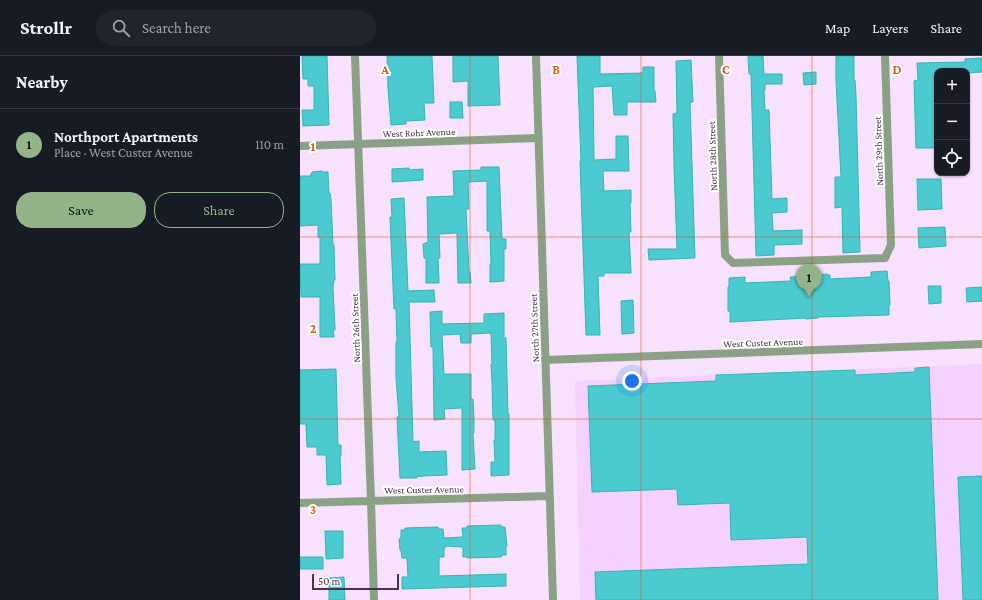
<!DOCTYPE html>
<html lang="en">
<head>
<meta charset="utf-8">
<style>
  body { margin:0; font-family:"Crimson Pro",serif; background:#20242c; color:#f1f3f6 }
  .controls { position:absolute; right:12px; top:12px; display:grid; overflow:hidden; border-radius:8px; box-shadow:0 1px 3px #0004 }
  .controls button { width:36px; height:36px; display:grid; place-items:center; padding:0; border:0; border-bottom:1px solid #363941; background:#171b24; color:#f1f3f6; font:20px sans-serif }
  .scale { position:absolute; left:12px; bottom:10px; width:87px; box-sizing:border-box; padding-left:4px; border:2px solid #48324d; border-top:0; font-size:11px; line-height:14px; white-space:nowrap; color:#48324d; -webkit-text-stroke:3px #fff; paint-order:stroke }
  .you { position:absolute; left:332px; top:325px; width:14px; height:14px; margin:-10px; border:3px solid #fff; border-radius:50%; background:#1a73e8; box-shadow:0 0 0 6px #1a73e833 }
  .badge { display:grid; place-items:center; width:26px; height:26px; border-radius:50%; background:#92b488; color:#111; font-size:13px; font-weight:700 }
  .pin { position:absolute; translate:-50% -33px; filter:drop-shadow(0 1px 2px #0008) }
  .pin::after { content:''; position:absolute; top:21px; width:14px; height:12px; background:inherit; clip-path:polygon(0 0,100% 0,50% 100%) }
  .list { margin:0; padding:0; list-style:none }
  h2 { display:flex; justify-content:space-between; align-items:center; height:52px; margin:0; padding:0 16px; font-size:17px }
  h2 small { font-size:13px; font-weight:400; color:#9ea1a6 }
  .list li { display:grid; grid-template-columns:26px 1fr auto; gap:12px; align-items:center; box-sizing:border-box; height:72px; padding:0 16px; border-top:1px solid #363941 }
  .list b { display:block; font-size:15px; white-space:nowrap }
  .list p { margin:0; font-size:13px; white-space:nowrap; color:#9ea1a6 }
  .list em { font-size:13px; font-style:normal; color:#9ea1a6 }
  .actions { display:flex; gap:8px; padding:12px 16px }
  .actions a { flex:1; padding:9px 0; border:1px solid #92b488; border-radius:16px; text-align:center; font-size:14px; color:#92b488 }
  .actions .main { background:#92b488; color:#111 }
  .icon { flex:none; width:22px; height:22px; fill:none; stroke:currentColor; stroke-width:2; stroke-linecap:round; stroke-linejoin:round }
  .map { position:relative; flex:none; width:682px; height:544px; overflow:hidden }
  header { display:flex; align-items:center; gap:24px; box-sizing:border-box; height:56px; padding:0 20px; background:#171b24; border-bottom:1px solid #363941 }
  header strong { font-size:19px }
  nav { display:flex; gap:22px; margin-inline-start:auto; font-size:14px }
  .search { width:280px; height:36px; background:#20242c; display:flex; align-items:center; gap:10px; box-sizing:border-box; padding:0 14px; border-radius:22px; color:#9ea1a6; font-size:15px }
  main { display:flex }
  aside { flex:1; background:#171b24 }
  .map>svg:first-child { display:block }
  .built { fill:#f5d1fd }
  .building { fill:#4bcad0; stroke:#34b3b9 }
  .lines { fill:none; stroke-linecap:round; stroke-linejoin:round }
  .minor { stroke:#8aa185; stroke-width:8 }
  .grid { fill:none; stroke:#e0570f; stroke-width:1; stroke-opacity:0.55 }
  .labels { text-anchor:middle; stroke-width:4; stroke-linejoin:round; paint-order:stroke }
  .street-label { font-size:10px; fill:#48324d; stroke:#fff }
  .grid-label { font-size:13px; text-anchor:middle; font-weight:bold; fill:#e0570f; stroke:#fff; stroke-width:4; stroke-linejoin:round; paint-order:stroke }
</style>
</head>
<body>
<header>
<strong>Strollr</strong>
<div class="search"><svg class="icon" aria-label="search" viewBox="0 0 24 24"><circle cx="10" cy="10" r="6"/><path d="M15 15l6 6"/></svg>Search here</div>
<nav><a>Map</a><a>Layers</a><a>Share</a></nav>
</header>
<main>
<aside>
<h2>Nearby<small></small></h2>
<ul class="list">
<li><span class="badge">1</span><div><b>Northport Apartments</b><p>Place · West Custer Avenue</p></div><em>110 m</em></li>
</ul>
<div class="actions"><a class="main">Save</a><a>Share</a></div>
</aside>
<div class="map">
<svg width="682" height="544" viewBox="0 0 682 544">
  <rect width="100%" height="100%" fill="#f7e1fc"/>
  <!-- built -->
  <path class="built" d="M682 308V544H280L275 325Z"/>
  <!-- building -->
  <path class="building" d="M2 0H27L29 69 3 70 2 54H14V30H8V23H3Z
    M87 0H132L134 47H124L125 64 106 65V68L91 69 88 33Z
    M153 0H198L200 49 168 50V25L153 26Z
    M277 0H300V18L343 17V11H354V35H355L356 46H327V59H314L312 30 293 31 294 104 316 103V80H328L329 115H303L304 135 331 134V147H330L331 176H329L331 217H304V220H298L300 279H286L280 105H281Z
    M448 0H463L464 18H482V28H465V34H464L465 54H469L472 143 487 142V156L472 157 473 175 502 174V188L474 189V199L456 200 451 18H449Z
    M536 0H554V24H555L556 39 560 196 543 197 542 151 535 152V121H541L536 25Z
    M682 2V16L667 17V15H637V92H616L614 25 618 24 617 7 665 6V3Z
    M391 4 393 46H390L395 202 349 204 348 193H377L374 110 373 58 377 57 376 5Z
    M516 16V28L504 29 503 17Z
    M150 46H162L163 62H150Z
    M181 111H199L202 183H206V193H204V225L190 226V208H191L190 175H187V125L168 126 169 153H166L169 216H170L171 227H158L157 177 139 178 140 202H138L139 227H126V202H124L123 188 128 186 127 141 154 140 153 115 181 114Z
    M109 112V114L123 113V124L92 126V113Z
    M22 115V116H28L29 137H30L31 143 33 189H34L35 224H34L33 231 35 274H33L34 281H20V241H1L0 208H20V181H18V169L0 170V120H11V117H12V116Z
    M617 123H641L642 153 618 154Z
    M104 142 108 235 134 234 135 246H109L113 386 119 385V396L146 395 147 419 123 420 116 421 117 422H100L97 361H99L96 322V286H97L96 253H94L90 161H92L91 143Z
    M645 171 646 190 619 192 618 172Z
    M587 215 588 225H589L590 249H589V259L518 261V262L506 263V262L430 266V255H428V231H429V222L445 221V227L491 225 490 221H495V220L501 219V217L520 216V219L527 218V219H530V223L571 221V216Z
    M628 230H641V247L629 248Z
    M682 231V245L667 246 666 232Z
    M333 244 334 277 322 278 321 245Z
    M142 255V268L184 267V258L204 257V282H206L208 358H209V419L191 420V406H195L194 384H195V364H193L192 326 191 308H192L191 277 171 278V287H161L160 278 142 279 144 318H171V343H173L174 365V377H173L175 413 162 414V352L144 353 145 363 134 364 133 291H131L130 256Z
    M629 311 638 544H296L295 516 508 508 507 481 431 484 430 447 378 449 377 433 292 436 288 330 416 325V319L555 314V319L615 316V312Z
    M36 313 38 389H41V400H40L41 428 27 429 26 399H17V391H7L6 368H0V314Z
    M682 420V544H663L658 421Z
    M201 469V471H205L207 490H206V499H202L201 501 167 502V501H163V491L145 490V492H144V501H139V520L206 518V530L102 533V521H108L107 502H102L101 494H100L99 483 101 482V474H105V472L138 471V473H143L144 482 163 481 162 472H167V470Z
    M25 475H43V502L26 503Z
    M0 501H23V513H0Z
    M44 521 45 544H29V522Z"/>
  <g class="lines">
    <!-- minor -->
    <path class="minor" d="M55 0 71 445 74 544
      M236 0 253 544
      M419 0 425 199 433 207 585 202 591 189 585 0
      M0 90 239 82
      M245 304 682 288
      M0 447 249 440"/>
  </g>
  <!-- grid -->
  <path class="grid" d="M170 0V544M341 0V544M512 0V544M0 181H682M0 363H682"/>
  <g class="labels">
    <!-- street labels -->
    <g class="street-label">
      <text transform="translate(119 76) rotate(-2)" y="4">West Rohr Avenue</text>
      <text transform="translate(578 95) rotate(-92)" y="4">North 29th Street</text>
      <text transform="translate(412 100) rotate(-92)" y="4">North 28th Street</text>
      <text transform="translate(55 272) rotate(-92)" y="4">North 26th Street</text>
      <text transform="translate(234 272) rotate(-92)" y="4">North 27th Street</text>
      <text transform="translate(463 286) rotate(-2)" y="4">West Custer Avenue</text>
      <text transform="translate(124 433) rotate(-1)" y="4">West Custer Avenue</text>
    </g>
  </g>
  <g class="grid-label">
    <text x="85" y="18">A</text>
    <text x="256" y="18">B</text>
    <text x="426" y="18">C</text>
    <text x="597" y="18">D</text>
    <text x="13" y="95">1</text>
    <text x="13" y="277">2</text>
    <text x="13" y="458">3</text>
  </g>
</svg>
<div class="controls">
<button>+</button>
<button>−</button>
<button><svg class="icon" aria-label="locate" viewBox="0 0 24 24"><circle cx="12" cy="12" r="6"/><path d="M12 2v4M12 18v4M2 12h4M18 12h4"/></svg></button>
</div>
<div class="scale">50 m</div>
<div class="you"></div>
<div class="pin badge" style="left:509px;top:241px">1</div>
</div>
</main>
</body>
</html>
